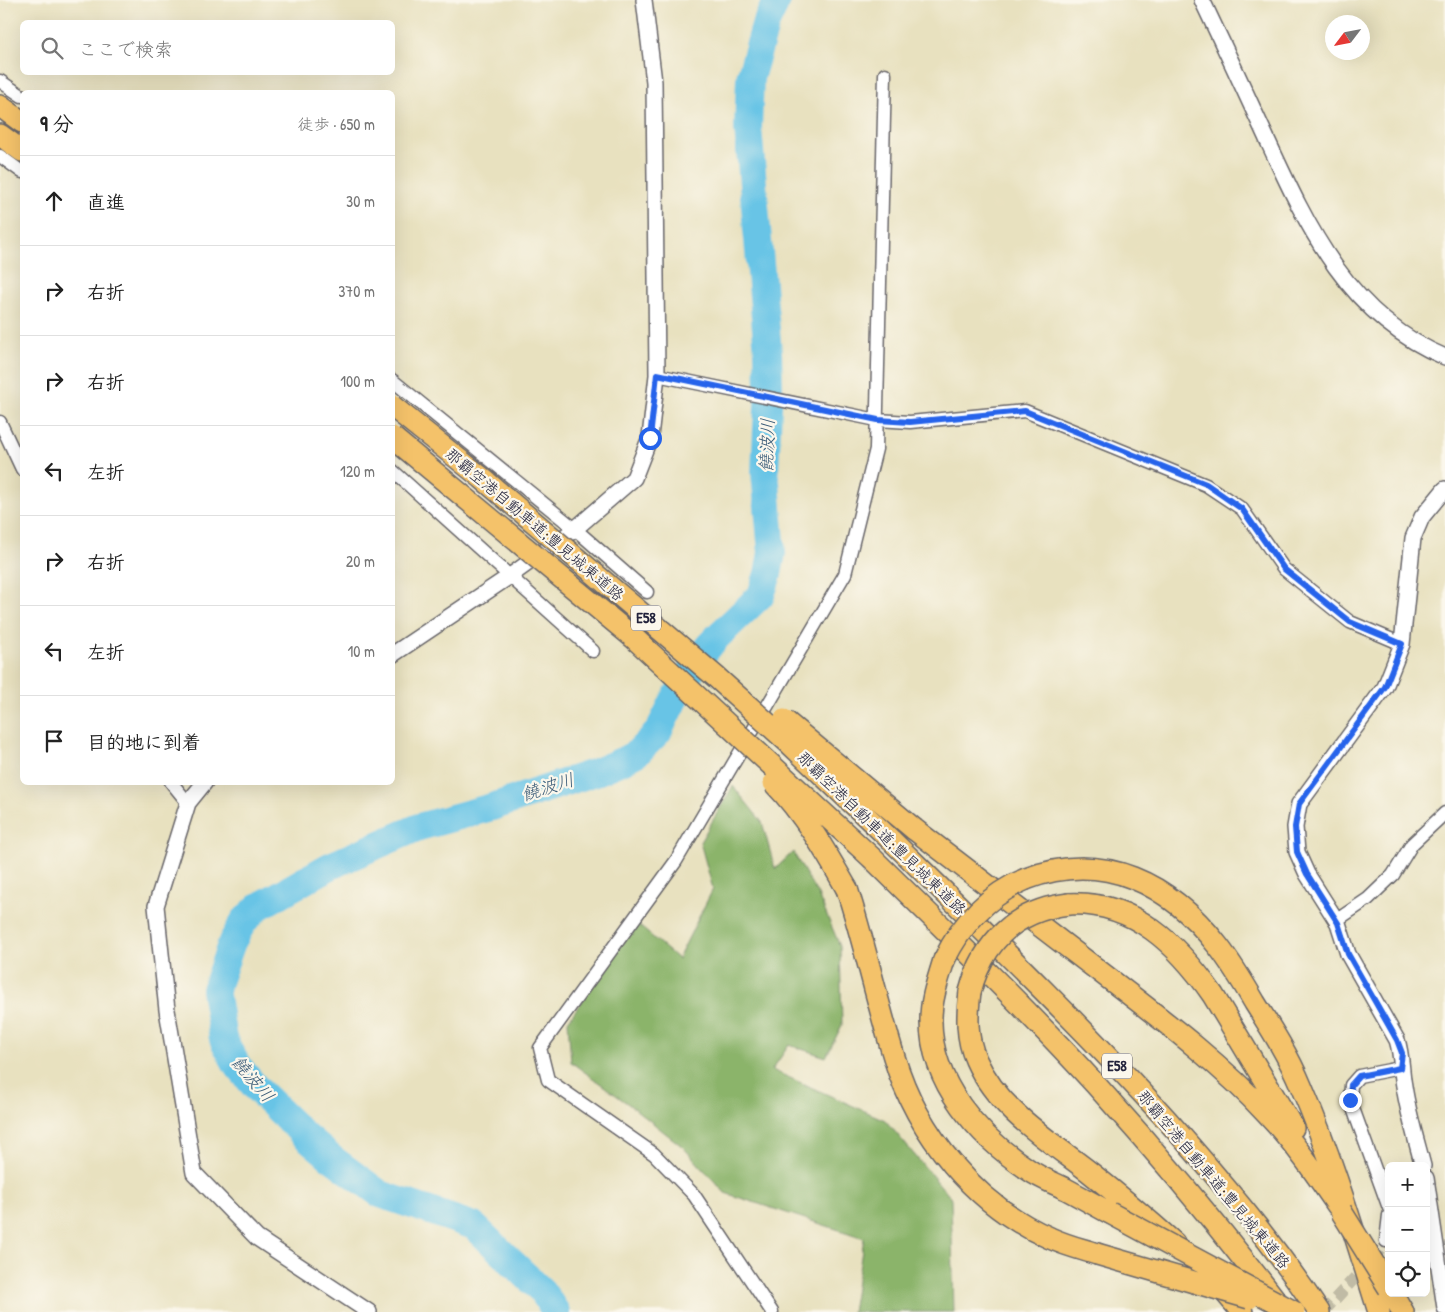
<!DOCTYPE html>
<html lang="ja">
<head>
<meta charset="utf-8">
<style>
  body { margin:0; font-family:"Patrick Hand","Klee One",sans-serif; background:#f6f6f6; color:#222 }
  .controls { position:absolute; right:15px; bottom:15px; display:grid; overflow:hidden; border-radius:8px; box-shadow:0 5px 20px #0002 }
  .controls button { width:45px; height:45px; display:grid; place-items:center; padding:0; border:0; border-bottom:1px solid #e0e0e0; background:#fff; color:#222; font:25px sans-serif }
  .compass { position:absolute; left:1325px; top:15px; width:45px; height:45px; border-radius:50%; background:#fff; box-shadow:0 5px 20px #0002; rotate:238deg }
  .stop { position:absolute; width:15px; height:15px; margin:-11px; border:4px solid #2563eb; border-radius:50%; background:#fff }
  .stop.end { background:#2563eb; border-color:#fff; box-shadow:0 1px 5px #0008 }
  .list { margin:0; padding:0; list-style:none }
  h2 { display:flex; justify-content:space-between; align-items:center; height:65px; margin:0; padding:0 20px; font-size:21px }
  h2 small { font-size:16px; font-weight:400; color:#767676 }
  .list li { display:grid; grid-template-columns:32px 1fr auto; gap:15px; align-items:center; box-sizing:border-box; height:90px; padding:0 20px; border-top:1px solid #e0e0e0 }
  .list b { display:block; font-size:19px; white-space:nowrap }
  .list em { font-size:16px; font-style:normal; color:#767676 }
  .icon { flex:none; width:28px; height:28px; fill:none; stroke:currentColor; stroke-width:2; stroke-linecap:round; stroke-linejoin:round }
  .map { position:relative; flex:none; width:1445px; height:1312px; overflow:hidden }
  .search { position:absolute; background:#fff; box-shadow:0 5px 20px #0002; left:20px; top:20px; width:375px; height:55px; display:flex; align-items:center; gap:12px; box-sizing:border-box; padding:0 18px; border-radius:8px; color:#767676; font-size:19px }
  .panel { position:absolute; background:#fff; box-shadow:0 5px 20px #0002; left:20px; top:90px; width:375px; height:695px; border-radius:8px }
  .map>svg:first-child { display:block }
  .forest { fill:#8bb46b; stroke:#566b53 }
  .lines { fill:none; stroke-linecap:round; stroke-linejoin:round }
  .river { stroke:#68c4e6; stroke-width:28 }
  .minor-tunnel { stroke:#c0bba5; stroke-width:12; stroke-dasharray:12 6; stroke-linecap:butt }
  .minor-casing { stroke:#676569; stroke-width:15 }
  .tertiary-casing { stroke:#676569; stroke-width:18 }
  .motorway-casing { stroke:#676569; stroke-width:24 }
  .minor { stroke:#fff; stroke-width:12 }
  .tertiary { stroke:#fff; stroke-width:15 }
  .motorway { stroke:#f4c26a; stroke-width:21 }
  .motorway-bridge-casing { stroke:#676569; stroke-width:24; stroke-linecap:butt }
  .motorway-bridge { stroke:#f4c26a; stroke-width:21 }
  .route { stroke:#2563eb; stroke-width:6 }
  .labels { text-anchor:middle; stroke-width:4.5; stroke-linejoin:round; paint-order:stroke }
  .shield { fill:#fbf7ec; stroke:#636270; stroke-width:1 }
  .shield-label { font-size:15px; font-weight:bold; fill:#22223b }
  .street-label { font-size:16px; fill:#22223b; stroke:#fbf7ec }
  .water-label { font-size:18px; font-style:italic; fill:#3a5b77; stroke:#fbf7ec }
</style>
</head>
<body>
<div class="map">
<svg width="1445" height="1312" viewBox="0 0 1445 1312">
  <rect width="100%" height="100%" fill="#fbf7ec"/>
  <filter id="ink" filterUnits="userSpaceOnUse"><feTurbulence type="fractalNoise" baseFrequency=".02" numOctaves="2"/><feDisplacementMap in="SourceGraphic" scale="10" xChannelSelector="R" yChannelSelector="G"/><feConvolveMatrix kernelMatrix="1 2 1 2 8 2 1 2 1" color-interpolation-filters="sRGB"/></filter>
  <filter id="wash" filterUnits="userSpaceOnUse"><feTurbulence type="fractalNoise" baseFrequency=".0096" numOctaves="4" result="noise"/><feDisplacementMap in="SourceGraphic" scale="20" xChannelSelector="R" yChannelSelector="G"/><feGaussianBlur stdDeviation="1.12" result="paint"/><feColorMatrix in="noise" values="0 0 0 0 0 0 0 0 0 0 0 0 0 0 0 0 0 1.4 0 .05"/><feComposite in="paint" operator="in"/></filter>
  <g filter="url(#wash)">
    <rect width="100%" height="100%" fill="#e8e1bf"/>
    <!-- forest -->
    <path class="forest" d="M733 786 762 822 775 869 793 852 818 895 840 946 842 1025 826 1057 789 1045 772 1070 885 1120 951 1198 954 1312H852L864 1238 725 1193 683 1147 635 1109 571 1062 568 1021 636 923 678 959 713 889 700 842Z"/>
    <g class="lines">
      <!-- river -->
      <path class="river" d="M556 1312 542 1291 474 1226 380 1194 330 1157 302 1133 257 1089 237 1065 223 1039 215 990 232 942 244 921 258 907 330 866 419 827 492 807 596 772 622 761 637 753 658 732 673 702 695 664 716 638 761 595 768 574 772 553 765 472 769 387 768 352 748 128 750 78 766 23 777 0"/>
    </g>
  </g>
  <g filter="url(#ink)">
    <g class="lines">
      <!-- minor-tunnel -->
      <path class="minor-tunnel" d="M1323 1312 1376 1255 1386 1241"/>
      <!-- minor casing -->
      <g class="minor-casing">
        <path id="minor" d="M0 81 22 96
          M0 156 22 172
          M657 375 877 420 910 422 1025 411 1206 485 1242 509 1284 569 1350 622 1402 644
          M392 380 575 529 647 592
          M0 422 22 469
          M392 470 593 651
          M171 782 188 803
          M1337 920 1368 899 1393 875 1412 844 1445 813
          M1389 1208 1350 1100 1351 1085 1359 1076 1400 1068
          M1386 1241 1389 1215
          M772 1312 694 1195 654 1154 548 1080 540 1048 676 861 845 574 876 449 885 74"/>
      </g>
      <!-- tertiary casing -->
      <g class="tertiary-casing">
        <path id="tertiary" d="M1202 0C1224 46 1245 91 1266 137 1307 226 1348 317 1445 357
          M392 655 510 576 575 529 634 478 650 437 657 375 654 82 644 0
          M205 782 188 803 156 906 167 1010 194 1173 257 1238 369 1312
          M1423 1166C1416 1139 1408 1113 1404 1086 1401 1070 1402 1055 1397 1040L1348 954 1338 923 1307 874 1297 852 1295 827 1299 804 1385 687 1402 644 1413 538 1422 517 1445 489
          M1426 1178 1445 1308"/>
      </g>
      <!-- motorway casing -->
      <g class="motorway-casing">
        <path id="motorway" d="M0 106 22 122
          M0 135 22 151
          M914 829C977 877 1040 925 1103 974 1160 1018 1218 1061 1267 1114 1294 1142 1316 1174 1338 1206
          M891 840C985 932 1079 1023 1167 1120 1221 1181 1274 1244 1319 1312
          M873 859C948 933 1025 1007 1096 1085 1160 1156 1222 1230 1280 1306
          M1026 879C1104 849 1170 884 1218 946 1232 964 1244 984 1255 1003 1272 1030 1289 1057 1301 1086 1333 1160 1355 1236 1379 1312
          M847 889C865 945 877 1002 894 1057 917 1134 976 1206 1050 1238 1065 1245 1081 1249 1097 1254
          M1069 904C1134 901 1178 945 1213 995L1293 1128
          M944 960C938 980 931 999 931 1019 930 1083 979 1137 1029 1170 1040 1178 1054 1183 1066 1189 1081 1197 1095 1205 1110 1213
          M970 992C967 1015 966 1038 976 1060 998 1110 1050 1141 1092 1174 1120 1196 1147 1219 1174 1243
          M1218 1284 1242 1312
          M1392 1293 1403 1312"/>
      </g>
      <!-- minor -->
      <use href="#minor" class="minor"/>
      <!-- tertiary -->
      <use href="#tertiary" class="tertiary"/>
      <!-- motorway -->
      <use href="#motorway" class="motorway"/>
      <!-- motorway-bridge casing -->
      <g class="motorway-bridge-casing">
        <path id="motorway-bridge" d="M392 406 482 478 716 677 788 742 891 840
          M392 437 634 638 873 859
          M784 720 914 829
          M774 783C804 814 826 852 847 889
          M944 960C962 923 988 895 1026 879
          M970 992C983 942 1016 910 1069 904
          M1341 1211 1389 1288
          M1110 1213 1294 1312
          M1097 1254 1249 1298"/>
      </g>
      <!-- motorway-bridge -->
      <use href="#motorway-bridge" class="motorway-bridge"/>
    </g>
  </g>
  <g class="lines" filter="url(#ink)">
    <!-- route -->
    <path class="route" d="M650 438 657 374 878 420 910 422 1025 411 1206 484 1242 509 1284 569 1350 622 1402 644 1385 687 1299 804 1295 827 1297 852 1307 874 1338 923 1348 954 1397 1040 1402 1053 1400 1068 1359 1076 1351 1085 1350 1100"/>
  </g>
  <g class="labels">
    <!-- shield labels -->
    <g class="shield">
      <rect x="631" y="605.5" width="30" height="25" rx="4"/>
      <rect x="1102" y="1053.5" width="30" height="25" rx="4"/>
    </g>
    <g class="shield-label">
      <text x="646" y="623">E58</text>
      <text x="1117" y="1071">E58</text>
    </g>
    <!-- street labels -->
    <g class="street-label">
      <text transform="translate(535 524) rotate(40)" y="6">那覇空港自動車道;豊見城東道路</text>
      <text transform="translate(882 833) rotate(44)" y="6">那覇空港自動車道;豊見城東道路</text>
      <text transform="translate(1214 1179) rotate(50)" y="6">那覇空港自動車道;豊見城東道路</text>
    </g>
    <!-- water labels -->
    <g class="water-label">
      <text transform="translate(767 445) rotate(-88)" y="6">饒波川</text>
      <text transform="translate(548 787) rotate(-17)" y="6">饒波川</text>
      <text transform="translate(253 1079) rotate(50)" y="6">饒波川</text>
    </g>
  </g>
</svg>
<div class="controls">
<button>+</button>
<button>−</button>
<button><svg class="icon" aria-label="locate" viewBox="0 0 24 24"><circle cx="12" cy="12" r="6"/><path d="M12 2v4M12 18v4M2 12h4M18 12h4"/></svg></button>
</div>
<svg class="compass" viewBox="-18 -18 36 36"><path d="M0-13l5 13h-10z" fill="#e53935"/><path d="M0 13l5-13h-10z" fill="#767676"/></svg>
<div class="stop" style="left:650px;top:438px"></div>
<div class="stop end" style="left:1350px;top:1100px"></div>
<div class="search"><svg class="icon" aria-label="search" viewBox="0 0 24 24"><circle cx="10" cy="10" r="6"/><path d="M15 15l6 6"/></svg>ここで検索</div>
<section class="panel">
<h2>9 分<small>徒歩 · 650 m</small></h2>
<ul class="list">
<li><svg class="icon" aria-label="ahead" viewBox="0 0 24 24"><path d="M12 20V5M6 11l6-6 6 6"/></svg><div><b>直進</b></div><em>30 m</em></li>
<li><svg class="icon" aria-label="right" viewBox="0 0 24 24"><path d="M7 20v-9h11M14 6l5 5-5 5"/></svg><div><b>右折</b></div><em>370 m</em></li>
<li><svg class="icon" aria-label="right" viewBox="0 0 24 24"><path d="M7 20v-9h11M14 6l5 5-5 5"/></svg><div><b>右折</b></div><em>100 m</em></li>
<li><svg class="icon" aria-label="left" viewBox="0 0 24 24"><path d="M17 20v-9H6M10 6l-5 5 5 5"/></svg><div><b>左折</b></div><em>120 m</em></li>
<li><svg class="icon" aria-label="right" viewBox="0 0 24 24"><path d="M7 20v-9h11M14 6l5 5-5 5"/></svg><div><b>右折</b></div><em>20 m</em></li>
<li><svg class="icon" aria-label="left" viewBox="0 0 24 24"><path d="M17 20v-9H6M10 6l-5 5 5 5"/></svg><div><b>左折</b></div><em>10 m</em></li>
<li><svg class="icon" aria-label="arrive" viewBox="0 0 24 24"><path d="M6 21V4h12l-3 4 3 4H6"/></svg><div><b>目的地に到着</b></div></li>
</ul>
</section>
</div>
</body>
</html>
